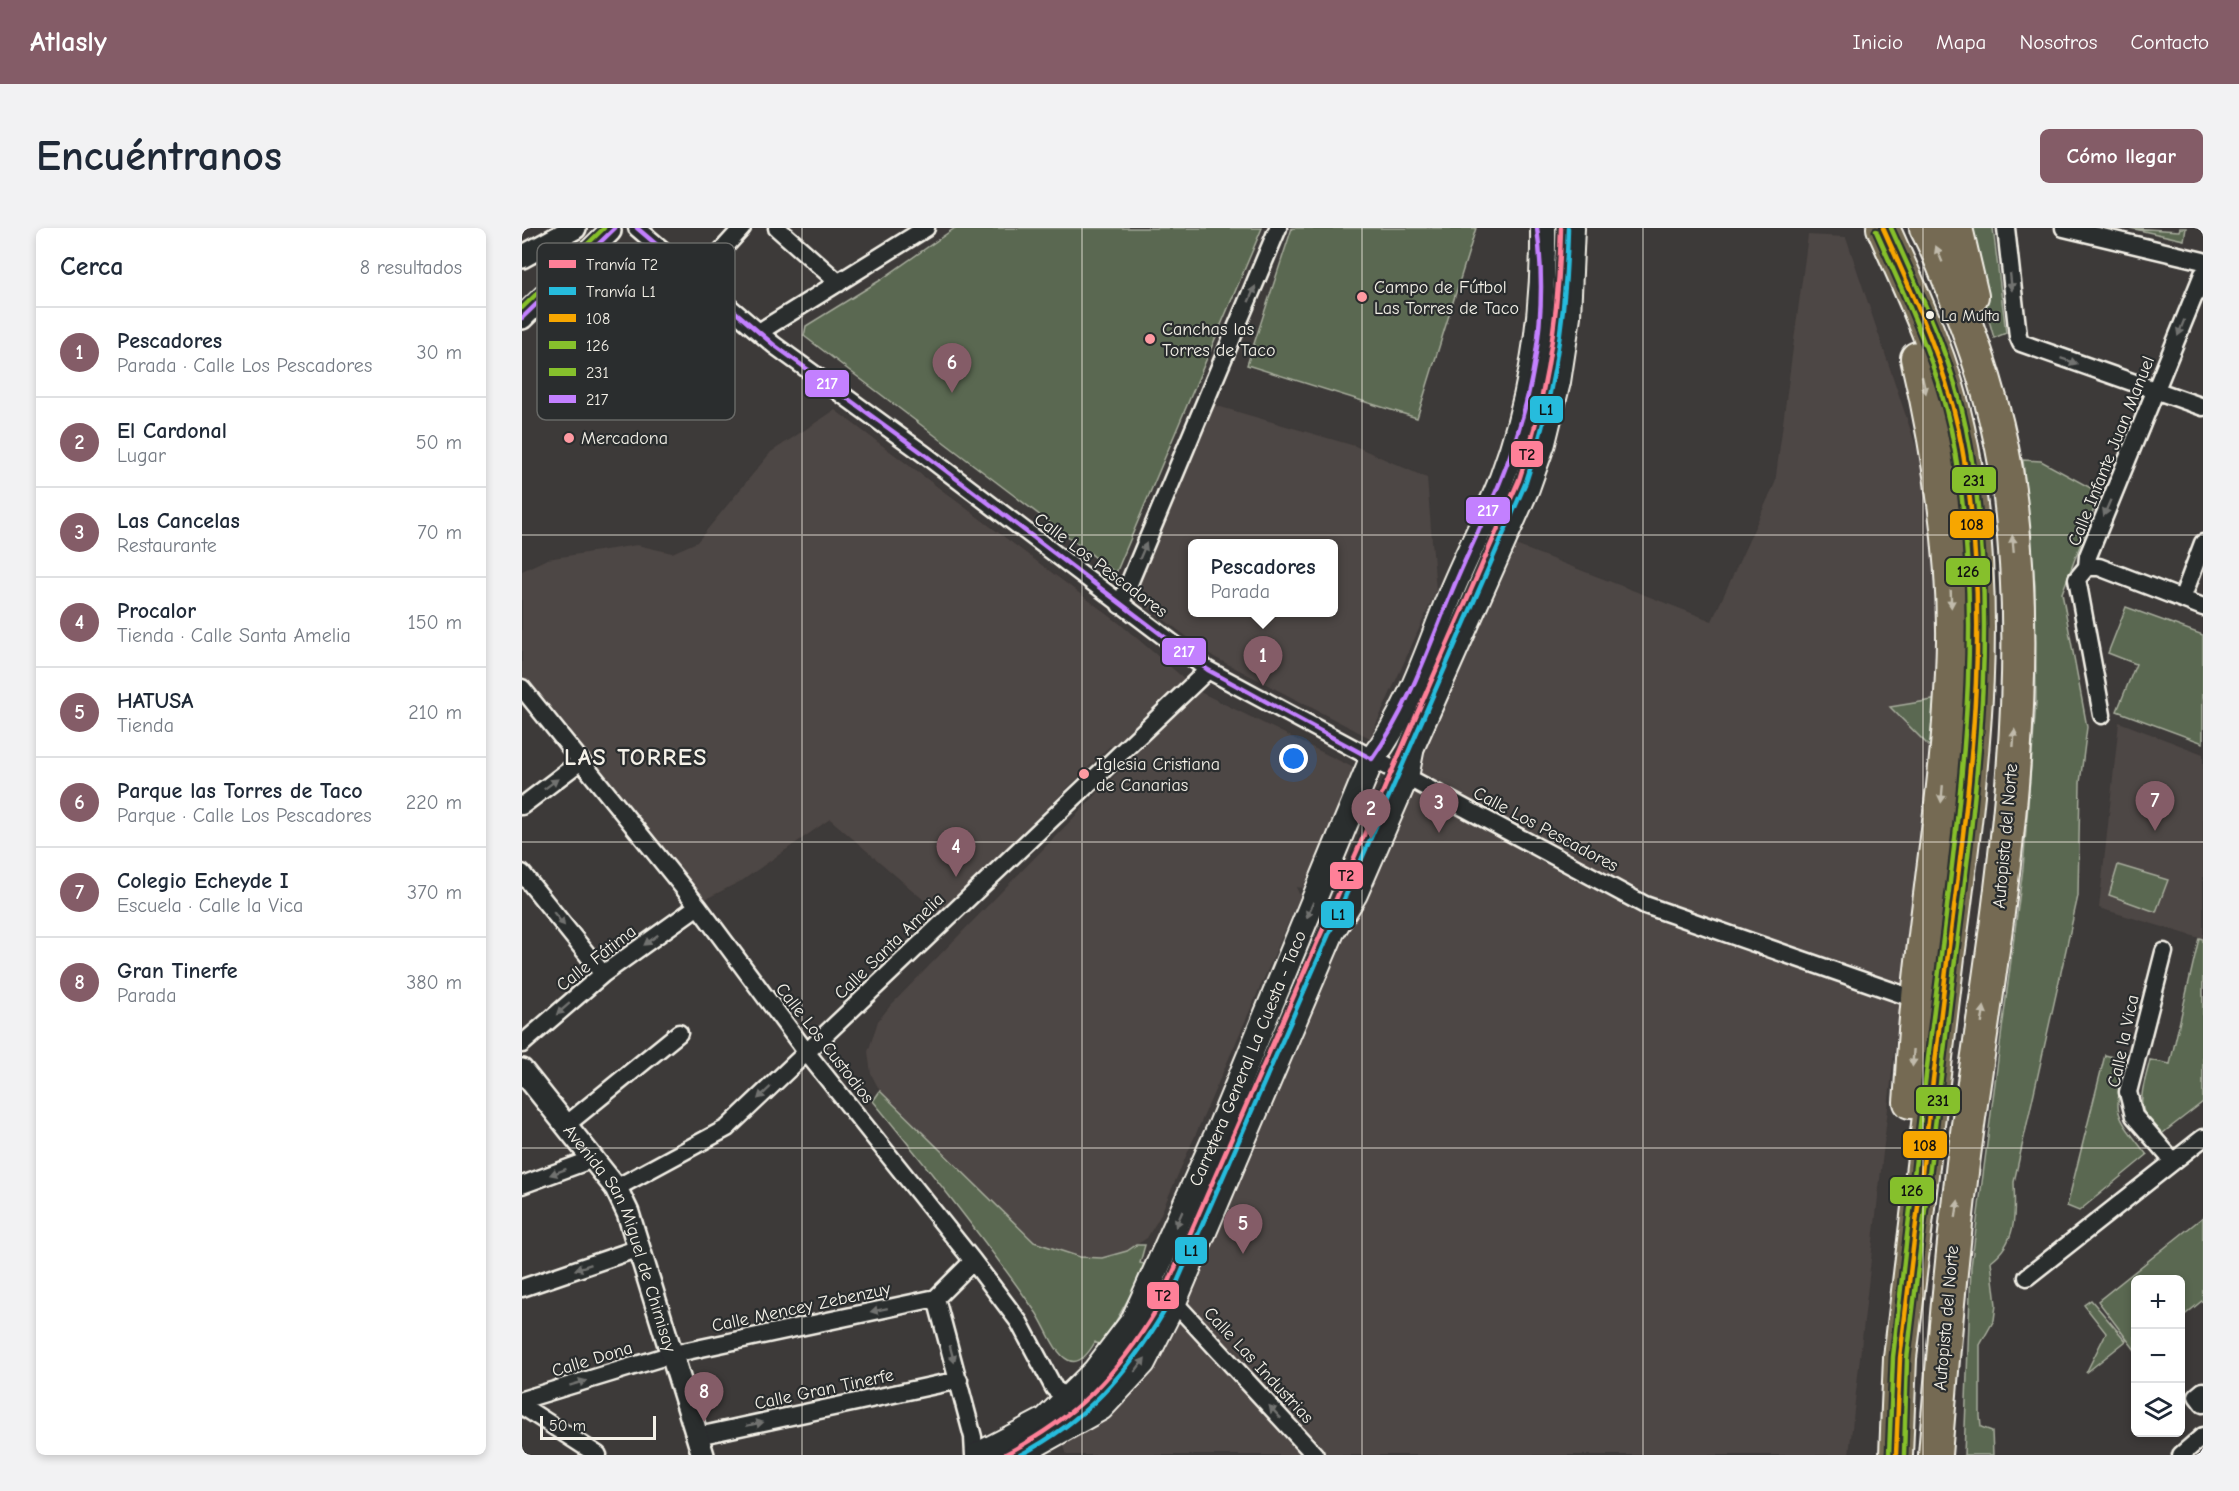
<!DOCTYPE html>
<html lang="es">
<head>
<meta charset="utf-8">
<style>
  body { margin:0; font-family:"Comic Neue",sans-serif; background:#f2f2f3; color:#1f2937 }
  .controls { position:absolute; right:18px; bottom:18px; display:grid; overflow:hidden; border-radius:9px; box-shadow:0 3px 9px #0003 }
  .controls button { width:54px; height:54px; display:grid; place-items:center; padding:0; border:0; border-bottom:2px solid #e0e1e3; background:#fff; color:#1f2937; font:30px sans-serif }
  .scale { position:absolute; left:18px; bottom:15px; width:116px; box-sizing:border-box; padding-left:6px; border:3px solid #f4f1e8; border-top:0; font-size:16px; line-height:21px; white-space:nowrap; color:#f4f1e8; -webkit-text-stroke:4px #2a2d2e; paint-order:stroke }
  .you { position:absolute; left:772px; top:531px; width:21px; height:21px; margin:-15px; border:4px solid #fff; border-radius:50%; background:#1a73e8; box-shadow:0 0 0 9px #1a73e833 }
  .badge { display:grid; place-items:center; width:39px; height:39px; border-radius:50%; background:#845c67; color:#fff; font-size:20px; font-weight:700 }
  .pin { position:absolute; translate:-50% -50px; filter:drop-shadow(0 2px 3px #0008) }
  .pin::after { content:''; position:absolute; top:32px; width:21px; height:18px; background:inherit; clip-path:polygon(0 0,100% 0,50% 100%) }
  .popup { position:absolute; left:666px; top:311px; width:150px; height:78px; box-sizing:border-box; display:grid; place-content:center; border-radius:9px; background:#fff; filter:drop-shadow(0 2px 4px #0005); font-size:20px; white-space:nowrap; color:#747a83 }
  .popup b { font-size:22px; color:#1f2937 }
  .popup::after { content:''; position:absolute; left:50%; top:100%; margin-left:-12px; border:12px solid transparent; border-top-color:#fff }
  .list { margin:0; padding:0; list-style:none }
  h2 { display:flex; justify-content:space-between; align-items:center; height:78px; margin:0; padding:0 24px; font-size:26px }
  h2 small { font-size:20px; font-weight:400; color:#747a83 }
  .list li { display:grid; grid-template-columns:39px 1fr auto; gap:18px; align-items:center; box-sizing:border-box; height:90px; padding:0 24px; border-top:2px solid #e0e1e3 }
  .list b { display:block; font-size:22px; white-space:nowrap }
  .list p { margin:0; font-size:20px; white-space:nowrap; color:#747a83 }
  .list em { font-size:20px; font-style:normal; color:#747a83 }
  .icon { flex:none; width:33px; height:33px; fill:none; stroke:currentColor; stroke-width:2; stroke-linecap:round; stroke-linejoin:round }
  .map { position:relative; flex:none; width:1681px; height:1227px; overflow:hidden; border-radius:9px }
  header { display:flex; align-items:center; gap:36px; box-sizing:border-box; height:84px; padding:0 30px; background:#845c67; color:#fff }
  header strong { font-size:28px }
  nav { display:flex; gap:33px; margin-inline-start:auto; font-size:21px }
  .intro { display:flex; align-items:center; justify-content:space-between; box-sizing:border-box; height:144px; padding:0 36px }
  h1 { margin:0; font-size:42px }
  .button { padding:15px 27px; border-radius:9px; background:#845c67; color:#fff; font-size:21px; font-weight:700 }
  main { display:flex; gap:36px; padding:0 36px }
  aside { flex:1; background:#fff; border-radius:9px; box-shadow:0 3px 9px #0003 }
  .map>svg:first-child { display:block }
  .built { fill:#4d4644; fill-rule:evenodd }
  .green { fill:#5a6851; stroke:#a7ac9c; stroke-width:1.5 }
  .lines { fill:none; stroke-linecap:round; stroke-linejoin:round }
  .minor-casing { stroke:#f4f1e8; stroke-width:21 }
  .tertiary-casing { stroke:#f4f1e8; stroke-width:26 }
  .secondary-casing { stroke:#f4f1e8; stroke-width:28 }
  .motorway-casing { stroke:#f4f1e8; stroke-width:36 }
  .minor { stroke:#2a2d2e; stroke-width:16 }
  .tertiary { stroke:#2a2d2e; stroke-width:21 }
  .secondary { stroke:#2a2d2e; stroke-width:24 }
  .motorway { stroke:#746b52; stroke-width:32 }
  .bus-1-casing { stroke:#2a2d2e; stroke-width:9 }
  .bus-2-casing { stroke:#2a2d2e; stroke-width:9 }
  .bus-3-casing { stroke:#2a2d2e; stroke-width:9 }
  .bus-4-casing { stroke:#2a2d2e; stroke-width:9 }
  .bus-1 { stroke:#f7a600; stroke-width:4.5 }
  .bus-2 { stroke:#86c02c; stroke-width:4.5 }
  .bus-3 { stroke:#86c02c; stroke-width:4.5 }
  .bus-4 { stroke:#c380ff; stroke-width:4.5 }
  .tram-1-casing { stroke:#2a2d2e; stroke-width:9 }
  .tram-2-casing { stroke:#2a2d2e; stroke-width:9 }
  .tram-1 { stroke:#ff8098; stroke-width:4.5 }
  .tram-2 { stroke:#26bcdd; stroke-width:4.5 }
  .oneway { fill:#c1bbac }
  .oneway2 { fill:#71726f }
  .grid { fill:none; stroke:#f4f1e8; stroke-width:1.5; stroke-opacity:0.55 }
  .poi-dot { fill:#ff9aa2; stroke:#2a2d2e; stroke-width:2 }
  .bus-dot { fill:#f4f1e8; stroke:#2a2d2e; stroke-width:2 }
  .labels { text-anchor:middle; stroke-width:4.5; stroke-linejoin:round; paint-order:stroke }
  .bus-label { font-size:16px; fill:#f4f1e8; stroke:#2a2d2e; text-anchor:start }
  .poi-label { font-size:18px; fill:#f4f1e8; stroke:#2a2d2e; text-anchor:start }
  .street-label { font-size:18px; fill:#f4f1e8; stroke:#2a2d2e }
  .district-label { font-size:24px; font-weight:bold; letter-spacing:1.5px; fill:#f4f1e8; stroke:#2a2d2e }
  .key { fill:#2a2d2e; stroke:#676866; stroke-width:1.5 }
  .key-label { font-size:16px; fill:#f4f1e8 }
  .line-badge { stroke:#2a2d2e; stroke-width:2 }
  .badge-label { font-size:16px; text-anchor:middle; font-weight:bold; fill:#fff }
  .pale-badge-label { font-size:16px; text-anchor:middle; font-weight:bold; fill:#111 }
</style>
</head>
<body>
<header>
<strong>Atlasly</strong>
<nav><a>Inicio</a><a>Mapa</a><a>Nosotros</a><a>Contacto</a></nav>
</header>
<div class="intro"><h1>Encuéntranos</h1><a class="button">Cómo llegar</a></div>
<main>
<aside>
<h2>Cerca<small>8 resultados</small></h2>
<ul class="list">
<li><span class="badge">1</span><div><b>Pescadores</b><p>Parada · Calle Los Pescadores</p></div><em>30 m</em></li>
<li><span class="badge">2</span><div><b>El Cardonal</b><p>Lugar</p></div><em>50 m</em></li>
<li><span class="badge">3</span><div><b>Las Cancelas</b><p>Restaurante</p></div><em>70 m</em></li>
<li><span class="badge">4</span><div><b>Procalor</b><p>Tienda · Calle Santa Amelia</p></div><em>150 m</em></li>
<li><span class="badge">5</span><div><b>HATUSA</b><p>Tienda</p></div><em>210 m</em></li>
<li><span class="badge">6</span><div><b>Parque las Torres de Taco</b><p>Parque · Calle Los Pescadores</p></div><em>220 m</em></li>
<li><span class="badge">7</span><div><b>Colegio Echeyde I</b><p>Escuela · Calle la Vica</p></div><em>370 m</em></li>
<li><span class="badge">8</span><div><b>Gran Tinerfe</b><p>Parada</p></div><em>380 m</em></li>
</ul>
</aside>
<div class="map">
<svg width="1681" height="1227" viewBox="0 0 1681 1227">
  <rect width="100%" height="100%" fill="#3d3a39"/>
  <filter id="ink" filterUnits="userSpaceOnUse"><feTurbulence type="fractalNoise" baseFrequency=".0167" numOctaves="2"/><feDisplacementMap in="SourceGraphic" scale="12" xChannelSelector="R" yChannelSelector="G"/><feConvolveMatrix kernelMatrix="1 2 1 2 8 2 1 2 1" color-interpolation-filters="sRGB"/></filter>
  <g filter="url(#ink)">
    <!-- built -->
    <path class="built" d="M1286 7 1324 9 1406 254 1416 436 1327 1227H545L541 1215 629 1143 991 316 1190 393 1253 255Z
      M692 177 833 218 905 250 914 363 848 510 692 429 609 367ZM670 316H812V384H670Z
      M313 182 597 395 678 464 834 541 781 660 774 659 778 668 637 990 625 1010 605 1023 580 1030 558 1029 512 1014 358 863 349 846 346 824 356 793 368 778 607 533 588 518 418 686 308 591 221 652 178 674 0 454V343L25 331 115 317 150 325 175 314 249 224Z
      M1597 494 1681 526V711L1577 680Z"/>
    <!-- green -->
    <path class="green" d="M433 0H740L594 345 282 108 284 98 357 53Z
      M770 0H954L895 190 725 137Z
      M1441 0H1471L1484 105 1472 110Z
      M1608 0 1657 3 1658 0H1664L1662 12Z
      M1501 232 1519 233 1578 265 1540 365 1565 499 1558 555 1556 668 1492 954C1493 984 1496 1013 1469 1033L1474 1077 1472 1092 1458 1117V1188L1459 1199 1470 1203 1471 1227H1442L1449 1039 1501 640 1514 475 1513 357Z
      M1604 379 1681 407V515L1595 483 1614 436 1586 425Z
      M1417 471 1413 524 1368 479Z
      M1596 637 1646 652 1634 684 1587 667Z
      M1677 710 1681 711V874L1637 908C1611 879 1620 866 1628 832L1648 836Z
      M1583 827 1606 833C1590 886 1591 883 1625 927L1557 983 1545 978Z
      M358 863 512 1014 558 1029 580 1030 605 1023 614 1017H623L618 1035 625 1037 580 1118 573 1114C568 1123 558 1138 546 1132 531 1124 523 1096 513 1083 462 1011 407 941 351 873Z
      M1681 989V1072L1659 1090 1658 1052H1614L1613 1122 1576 1073Z
      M1569 1072 1604 1113 1564 1145 1584 1105 1562 1077Z"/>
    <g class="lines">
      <!-- minor casing -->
      <g class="minor-casing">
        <path id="minor" d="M115 0 252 117 402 226 686 442 1123 677 1396 772
          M255 0 317 55
          M1484 0 1496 108 1499 115 1681 179
          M1542 0 1681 33
          M174 51 220 0
          M237 104 404 0
          M1565 339H1577L1681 379
          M1660 371 1681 315
          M598 377 756 0
          M0 460 176 678 285 825 451 1033 497 1094 532 1160 546 1172 579 1180
          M1580 487 1555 351 1565 339 1566 328 1681 46
          M0 578 59 533
          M0 645 81 746
          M1642 724 1606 864 1612 888 1651 933
          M0 816 81 746 176 678
          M44 897 157 805
          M0 957 71 931
          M94 960 205 900 686 442
          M1505 1049 1681 910
          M0 1060 117 1020
          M414 1070 451 1209 452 1227
          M414 1070 451 1033
          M652 1074 793 1227
          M1681 1163 1675 1168 1681 1176
          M0 1172 151 1126 414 1070
          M0 1178 76 1227
          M176 1208 437 1152
          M1659 1227 1681 1208"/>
      </g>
      <!-- tertiary casing -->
      <g class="tertiary-casing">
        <g id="tertiary">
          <path d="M0 29 53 0"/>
          <path d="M0 90 88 3"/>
          <path id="s1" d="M0 842 94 960 106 985 181 1227"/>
        </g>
      </g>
      <!-- secondary casing -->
      <g class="secondary-casing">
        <g id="secondary">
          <path id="s2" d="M456 1227 523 1192 573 1143 611 1093 698 899 850 531C887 483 906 422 928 367 944 327 965 290 980 250 1010 169 1022 86 1021 0"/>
          <path d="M495 1227 579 1180 621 1135 652 1074 810 704 833 666 884 549 890 519 1005 260 1021 215 1036 154 1046 88 1050 0"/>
        </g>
      </g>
      <!-- motorway casing -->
      <g class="motorway-casing">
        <path id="motorway" d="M1361 0C1390 65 1421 130 1436 200 1475 375 1449 553 1426 729 1409 863 1394 997 1378 1130L1374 1227
          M1404 0C1417 24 1426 49 1436 75 1459 134 1479 198 1487 262 1515 472 1475 689 1446 897 1431 1008 1422 1116 1413 1227
          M1434 0 1450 68
          M1388 874C1391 839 1392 804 1396 770 1408 651 1429 532 1431 413 1432 318 1417 223 1395 130"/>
      </g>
      <!-- minor -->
      <use href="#minor" class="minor"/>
      <!-- tertiary -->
      <use href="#tertiary" class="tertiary"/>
      <!-- secondary -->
      <use href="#secondary" class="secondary"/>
      <!-- motorway -->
      <use href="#motorway" class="motorway"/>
      <!-- bus-1 casing -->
      <g class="bus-1-casing">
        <path id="bus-1" d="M1361 0C1390 65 1421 130 1436 200 1474 377 1448 556 1425 734 1409 866 1394 998 1378 1130L1374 1227"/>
      </g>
      <!-- bus-2 casing -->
      <g class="bus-2-casing">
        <path id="bus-2" d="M1354 3C1383 68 1414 133 1429 202 1465 379 1440 557 1418 735 1401 866 1386 998 1371 1129L1367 1227"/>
      </g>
      <!-- bus-3 casing -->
      <g class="bus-3-casing">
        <path id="bus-3" d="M1369 0C1398 65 1430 130 1444 200 1480 380 1455 560 1432 740 1416 870 1401 1001 1385 1131L1382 1227
          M0 80 82 0"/>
      </g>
      <!-- bus-4 casing -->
      <g class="bus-4-casing">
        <path id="bus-4" d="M115 0 252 117 402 226 686 442 850 531C887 479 906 421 930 363 945 326 963 291 978 254 1011 173 1027 87 1015 0
          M0 90 93 0"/>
      </g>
      <!-- bus-1 -->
      <use href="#bus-1" class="bus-1"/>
      <!-- bus-2 -->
      <use href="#bus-2" class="bus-2"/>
      <!-- bus-3 -->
      <use href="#bus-3" class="bus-3"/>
      <!-- bus-4 -->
      <use href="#bus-4" class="bus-4"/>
      <!-- tram-1 casing -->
      <g class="tram-1-casing">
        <path id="tram-1" d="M482 1227C553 1190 596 1147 636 1079L997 252C1025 169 1037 87 1039 0"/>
      </g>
      <!-- tram-2 casing -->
      <g class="tram-2-casing">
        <path id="tram-2" d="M498 1227C562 1194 607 1144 643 1082L1004 254C1032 171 1044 88 1046 0"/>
      </g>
      <!-- tram-1 -->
      <use href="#tram-1" class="tram-1"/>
      <!-- tram-2 -->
      <use href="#tram-2" class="tram-2"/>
    </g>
    <!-- one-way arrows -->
    <defs><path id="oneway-solid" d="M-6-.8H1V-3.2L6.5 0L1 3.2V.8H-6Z" transform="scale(1.5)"/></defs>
    <g class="oneway">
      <use href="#oneway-solid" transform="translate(1417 26) rotate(-112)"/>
      <use href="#oneway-solid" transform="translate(1402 157) rotate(77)"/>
      <use href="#oneway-solid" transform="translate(1491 316) rotate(-95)"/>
      <use href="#oneway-solid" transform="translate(1429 371) rotate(88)"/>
      <use href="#oneway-solid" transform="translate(1492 510) rotate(-86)"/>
      <use href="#oneway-solid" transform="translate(1420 566) rotate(95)"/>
      <use href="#oneway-solid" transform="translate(1461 787) rotate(-82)"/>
      <use href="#oneway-solid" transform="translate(1391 830) rotate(94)"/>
      <use href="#oneway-solid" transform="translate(1435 981) rotate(-82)"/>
    </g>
    <g class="oneway2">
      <use href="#oneway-solid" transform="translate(1489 54) rotate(84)"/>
      <use href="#oneway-solid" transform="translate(730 66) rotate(-67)"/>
      <use href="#oneway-solid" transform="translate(1659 100) rotate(112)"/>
      <use href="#oneway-solid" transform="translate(1547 133) rotate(19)"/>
      <use href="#oneway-solid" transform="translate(1585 280) rotate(113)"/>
      <use href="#oneway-solid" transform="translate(621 323) rotate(-67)"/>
      <use href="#oneway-solid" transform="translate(29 556) rotate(-37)"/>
      <use href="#oneway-solid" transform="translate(788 682) rotate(113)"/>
      <use href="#oneway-solid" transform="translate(37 691) rotate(51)"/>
      <use href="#oneway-solid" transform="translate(129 712) rotate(144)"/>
      <use href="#oneway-solid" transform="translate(41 781) rotate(139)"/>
      <use href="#oneway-solid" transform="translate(242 865) rotate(137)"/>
      <use href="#oneway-solid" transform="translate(36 944) rotate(160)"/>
      <use href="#oneway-solid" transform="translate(657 991) rotate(114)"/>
      <use href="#oneway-solid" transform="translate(61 1039) rotate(161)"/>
      <use href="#oneway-solid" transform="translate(357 1082) rotate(168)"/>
      <use href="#oneway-solid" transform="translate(430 1126) rotate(75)"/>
      <use href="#oneway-solid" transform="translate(618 1137) rotate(-53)"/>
      <use href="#oneway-solid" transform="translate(56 1155) rotate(-17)"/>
      <use href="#oneway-solid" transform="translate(753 1184) rotate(-133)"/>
      <use href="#oneway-solid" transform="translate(233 1196) rotate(-12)"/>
    </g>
  </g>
  <!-- grid -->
  <path class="grid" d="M280 0V1227M560 0V1227M840 0V1227M1121 0V1227M1401 0V1227M0 307H1681M0 614H1681M0 920H1681"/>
  <!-- markers -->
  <g class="poi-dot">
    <circle cx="840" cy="69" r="6"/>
    <circle cx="628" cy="111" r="6"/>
    <circle cx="47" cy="210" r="6"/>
    <circle cx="562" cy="546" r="6"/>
  </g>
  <circle class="bus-dot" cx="1408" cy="87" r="5"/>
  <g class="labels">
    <!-- bus labels -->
    <g class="bus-label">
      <text x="1419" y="93">La Multa</text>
    </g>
    <!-- poi labels -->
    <g class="poi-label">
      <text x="852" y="65">Campo de Fútbol<tspan x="852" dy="21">Las Torres de Taco</tspan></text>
      <text x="640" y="107">Canchas las<tspan x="640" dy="21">Torres de Taco</tspan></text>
      <text x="59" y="216">Mercadona</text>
      <text x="574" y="542">Iglesia Cristiana<tspan x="574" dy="21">de Canarias</tspan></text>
    </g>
    <!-- street labels -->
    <g class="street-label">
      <text transform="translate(1589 223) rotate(-68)" y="6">Calle Infante Juan Manuel</text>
      <text transform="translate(579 337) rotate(37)" y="6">Calle Los Pescadores</text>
      <text transform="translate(1024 601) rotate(28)" y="6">Calle Los Pescadores</text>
      <text transform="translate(1483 608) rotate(-85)" y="6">Autopista del Norte</text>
      <text transform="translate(367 718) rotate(-44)" y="6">Calle Santa Amelia</text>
      <text transform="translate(74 730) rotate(-38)" y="6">Calle Fátima</text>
      <text transform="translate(1601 813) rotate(-78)" y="6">Calle la Vica</text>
      <text transform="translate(303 815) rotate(52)" y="6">Calle Los Custodios</text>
      <text dy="6" stroke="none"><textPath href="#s2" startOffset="495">Carretera General La Cuesta - Taco</textPath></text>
      <text dy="6" stroke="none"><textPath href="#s1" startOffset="198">Avenida San Miguel de Chimisay</textPath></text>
      <text transform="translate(279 1079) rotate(-12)" y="6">Calle Mencey Zebenzuy</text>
      <text transform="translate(1424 1090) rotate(-85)" y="6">Autopista del Norte</text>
      <text transform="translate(70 1131) rotate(-17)" y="6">Calle Dona</text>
      <text transform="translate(737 1137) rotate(47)" y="6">Calle Las Industrias</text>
      <text transform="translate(302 1161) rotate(-12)" y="6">Calle Gran Tinerfe</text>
    </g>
    <!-- district labels -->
    <g class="district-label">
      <text x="114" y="537">LAS TORRES</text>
    </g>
  </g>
  <!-- legend -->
  <rect x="15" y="15" width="198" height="177" rx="9" class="key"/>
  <rect x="27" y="32" width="27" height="8" fill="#ff8098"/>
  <rect x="27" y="59" width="27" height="8" fill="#26bcdd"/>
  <rect x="27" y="86" width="27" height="8" fill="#f7a600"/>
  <rect x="27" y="113" width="27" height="8" fill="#86c02c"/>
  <rect x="27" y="140" width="27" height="8" fill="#86c02c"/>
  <rect x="27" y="167" width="27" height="8" fill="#c380ff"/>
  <g class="key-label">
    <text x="64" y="42">Tranvía T2</text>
    <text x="64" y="69">Tranvía L1</text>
    <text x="64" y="96">108</text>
    <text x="64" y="123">126</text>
    <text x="64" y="150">231</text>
    <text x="64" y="177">217</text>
  </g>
  <g class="line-badge">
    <rect x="282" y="141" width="46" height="29" rx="6" fill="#c380ff"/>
    <rect x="1007" y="167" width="35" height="29" rx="6" fill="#26bcdd"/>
    <rect x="988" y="212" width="34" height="28" rx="6" fill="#ff8098"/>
    <rect x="1429" y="238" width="46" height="28" rx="6" fill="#86c02c"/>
    <rect x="943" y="268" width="46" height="29" rx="6" fill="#c380ff"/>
    <rect x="1427" y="282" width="46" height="29" rx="6" fill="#f7a600"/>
    <rect x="1423" y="329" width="46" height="29" rx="6" fill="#86c02c"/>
    <rect x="639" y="409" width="46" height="29" rx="6" fill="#c380ff"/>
    <rect x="807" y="633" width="35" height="29" rx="6" fill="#ff8098"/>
    <rect x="798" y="672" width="35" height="29" rx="6" fill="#26bcdd"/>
    <rect x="1393" y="858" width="46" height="29" rx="6" fill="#86c02c"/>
    <rect x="1380" y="902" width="46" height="29" rx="6" fill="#f7a600"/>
    <rect x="1367" y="948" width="46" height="29" rx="6" fill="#86c02c"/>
    <rect x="652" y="1008" width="34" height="29" rx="6" fill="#26bcdd"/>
    <rect x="624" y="1053" width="34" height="29" rx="6" fill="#ff8098"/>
  </g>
  <g class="badge-label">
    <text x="305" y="161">217</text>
    <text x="966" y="288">217</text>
    <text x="662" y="429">217</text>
  </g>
  <g class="pale-badge-label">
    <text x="1024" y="187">L1</text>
    <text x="1005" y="232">T2</text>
    <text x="1452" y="258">231</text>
    <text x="1450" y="302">108</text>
    <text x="1446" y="349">126</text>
    <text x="824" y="653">T2</text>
    <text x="816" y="692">L1</text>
    <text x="1416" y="878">231</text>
    <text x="1403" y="923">108</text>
    <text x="1390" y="968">126</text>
    <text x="669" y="1028">L1</text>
    <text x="641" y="1073">T2</text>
  </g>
</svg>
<div class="controls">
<button>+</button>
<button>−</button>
<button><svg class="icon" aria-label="layers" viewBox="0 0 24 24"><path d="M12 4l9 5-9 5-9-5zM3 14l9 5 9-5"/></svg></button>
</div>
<div class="scale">50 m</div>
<div class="you"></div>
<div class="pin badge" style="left:741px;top:458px">1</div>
<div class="popup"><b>Pescadores</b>Parada</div>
<div class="pin badge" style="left:849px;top:611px">2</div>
<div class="pin badge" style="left:917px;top:605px">3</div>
<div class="pin badge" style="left:434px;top:649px">4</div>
<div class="pin badge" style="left:721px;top:1026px">5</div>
<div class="pin badge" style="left:430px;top:165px">6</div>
<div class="pin badge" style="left:1633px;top:603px">7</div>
<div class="pin badge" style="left:182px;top:1194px">8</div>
</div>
</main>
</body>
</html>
